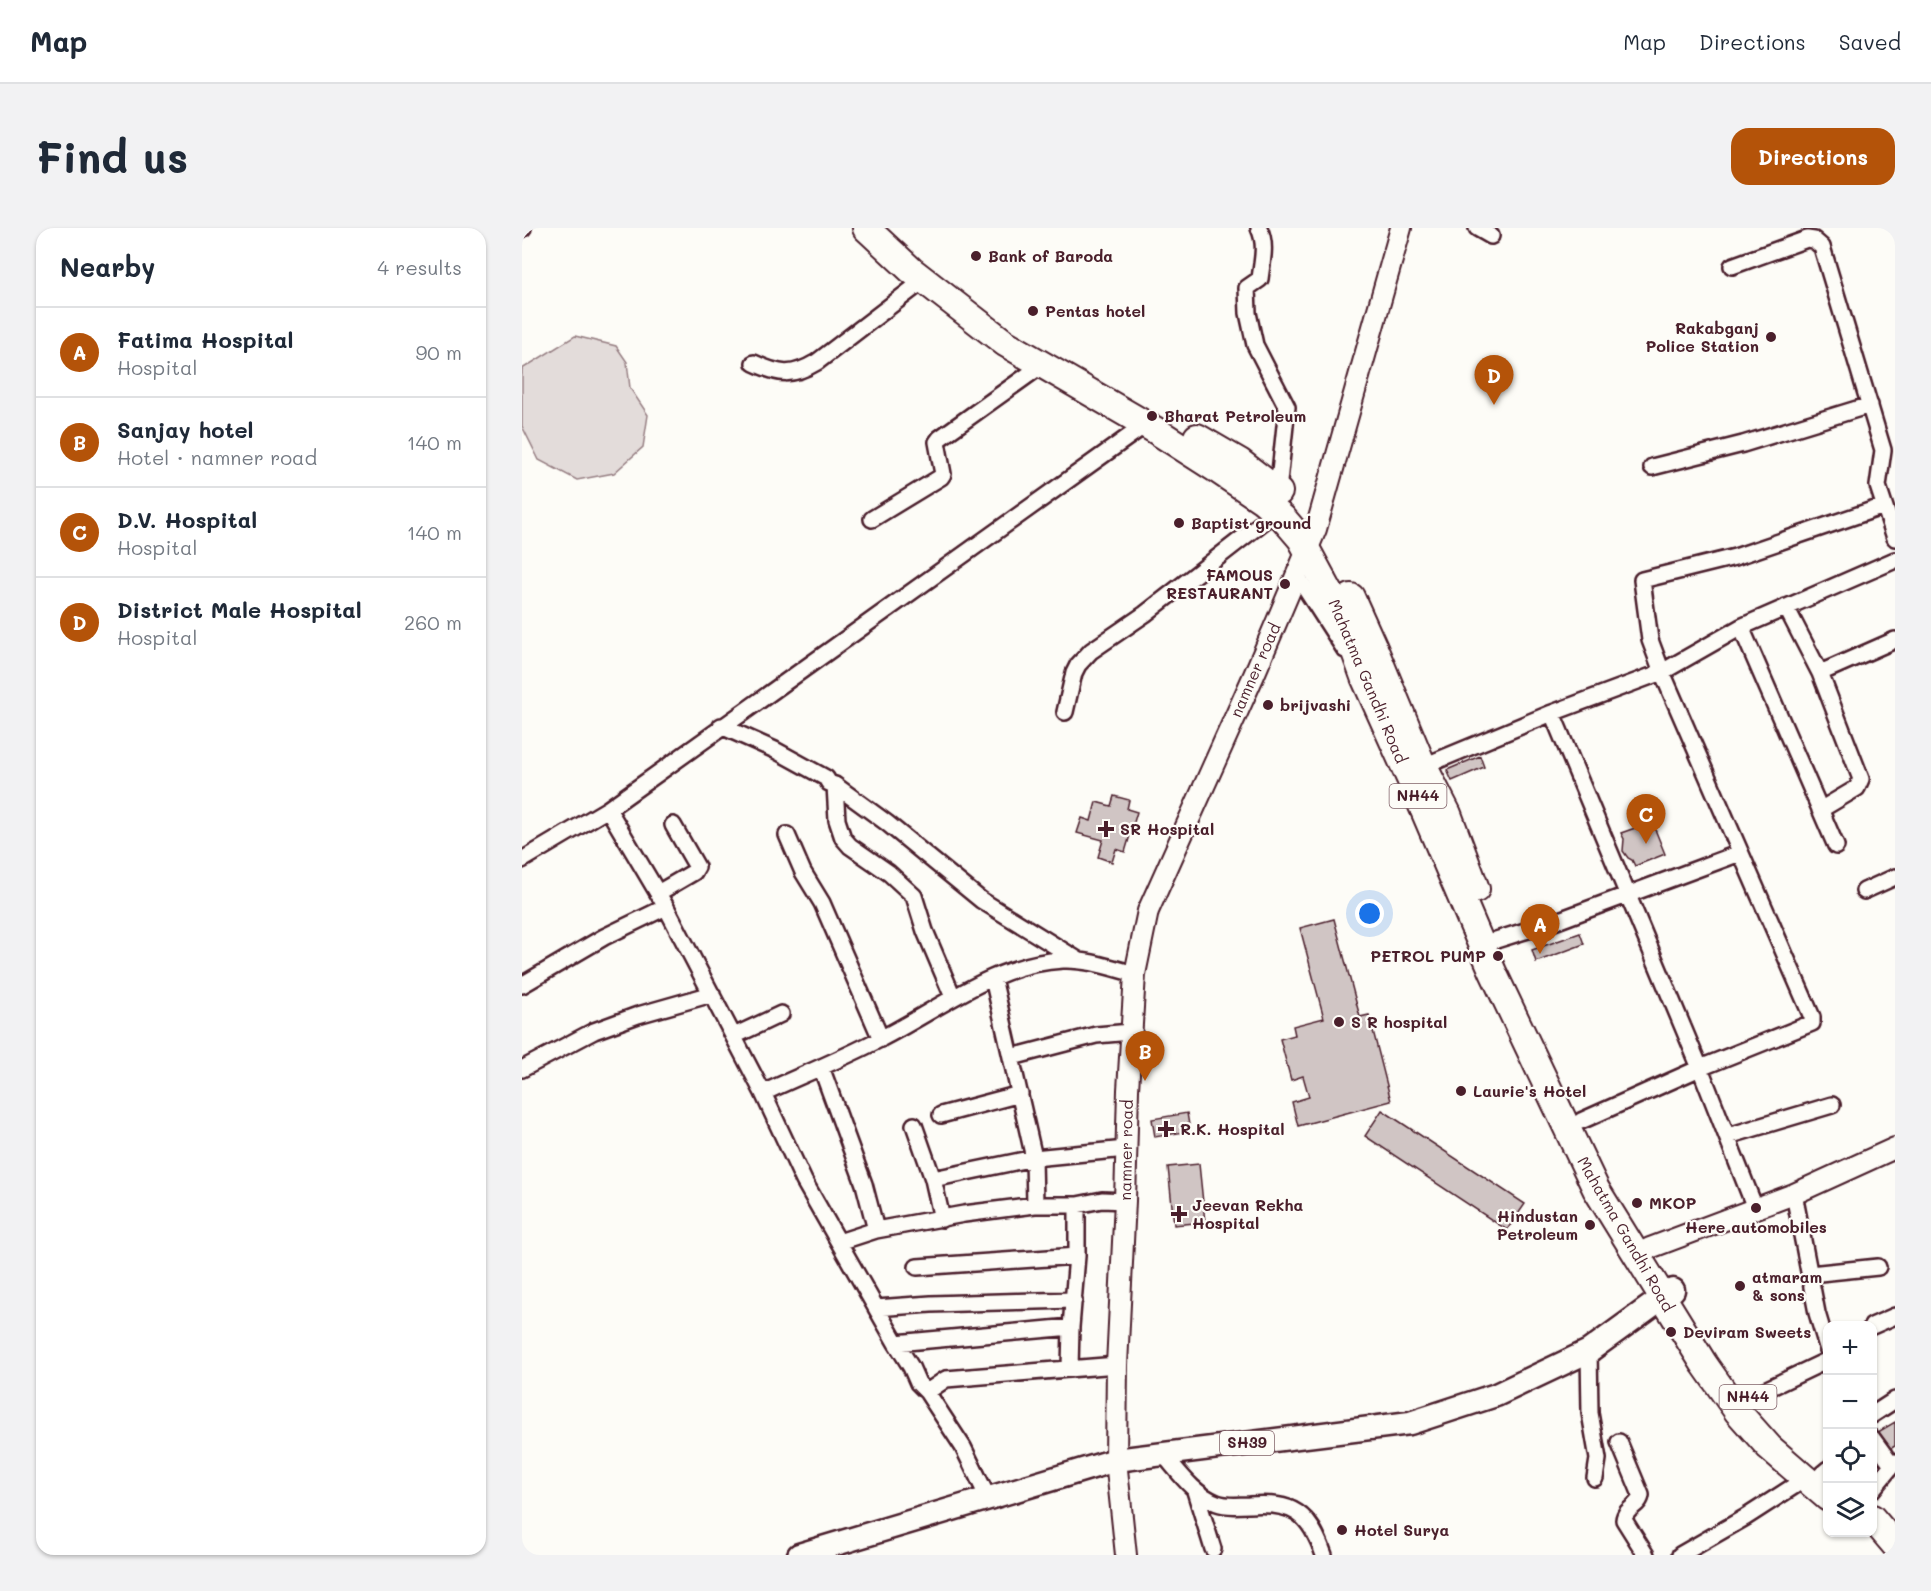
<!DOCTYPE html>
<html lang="en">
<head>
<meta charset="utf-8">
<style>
  body { margin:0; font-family:Mali,sans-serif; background:#f2f2f3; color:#1f2937 }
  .controls { position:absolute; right:18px; bottom:18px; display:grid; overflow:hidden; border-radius:12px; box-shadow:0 2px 4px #0004 }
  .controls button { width:54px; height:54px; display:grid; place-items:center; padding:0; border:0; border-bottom:2px solid #e0e1e3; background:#fff; color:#1f2937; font:30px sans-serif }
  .you { position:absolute; left:848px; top:686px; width:21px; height:21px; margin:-15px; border:4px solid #fff; border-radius:50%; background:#1a73e8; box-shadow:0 0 0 9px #1a73e833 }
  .badge { display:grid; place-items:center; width:39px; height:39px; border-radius:50%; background:#b45309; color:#fff; font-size:20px; font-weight:700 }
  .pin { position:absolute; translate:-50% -50px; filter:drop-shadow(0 2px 3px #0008) }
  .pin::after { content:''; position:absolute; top:32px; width:21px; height:18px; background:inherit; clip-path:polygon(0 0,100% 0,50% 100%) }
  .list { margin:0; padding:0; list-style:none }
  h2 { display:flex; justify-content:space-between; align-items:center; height:78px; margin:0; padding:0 24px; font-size:26px }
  h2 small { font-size:20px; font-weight:400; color:#747a83 }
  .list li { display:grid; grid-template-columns:39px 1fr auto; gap:18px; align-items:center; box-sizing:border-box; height:90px; padding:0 24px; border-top:2px solid #e0e1e3 }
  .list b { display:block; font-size:22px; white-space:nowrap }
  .list p { margin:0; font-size:20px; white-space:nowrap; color:#747a83 }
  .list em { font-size:20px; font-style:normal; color:#747a83 }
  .icon { flex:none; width:33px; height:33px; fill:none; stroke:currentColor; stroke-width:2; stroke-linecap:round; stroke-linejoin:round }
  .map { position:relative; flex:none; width:1373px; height:1327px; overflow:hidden; border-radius:18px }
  header { display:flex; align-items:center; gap:36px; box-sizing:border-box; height:84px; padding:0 30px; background:#fff; border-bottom:2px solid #e0e1e3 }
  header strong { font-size:28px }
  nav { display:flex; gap:33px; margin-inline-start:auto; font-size:21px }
  .intro { display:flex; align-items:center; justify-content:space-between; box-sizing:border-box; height:144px; padding:0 36px }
  h1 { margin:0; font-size:42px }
  .button { padding:15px 27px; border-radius:18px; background:#b45309; color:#fff; font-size:21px; font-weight:700 }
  main { display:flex; gap:36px; padding:0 36px }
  aside { flex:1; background:#fff; border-radius:18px; box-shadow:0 2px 4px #0004 }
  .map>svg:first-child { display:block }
  .green { fill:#e3dcda; stroke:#967e82; stroke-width:1.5 }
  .building { fill:#d0c5c4; stroke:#4a1f2b; stroke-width:1.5 }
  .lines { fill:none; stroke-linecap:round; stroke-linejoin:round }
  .street-casing { stroke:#4a1f2b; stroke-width:20 }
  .secondary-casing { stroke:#4a1f2b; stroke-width:24 }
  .primary-casing { stroke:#4a1f2b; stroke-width:27 }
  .highway-casing { stroke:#4a1f2b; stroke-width:30 }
  .street { stroke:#fdfcf7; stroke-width:15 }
  .secondary { stroke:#fdfcf7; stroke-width:20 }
  .primary { stroke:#fdfcf7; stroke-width:22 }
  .highway { stroke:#fdfcf7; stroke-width:26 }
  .poi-dot { fill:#4a1f2b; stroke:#fdfcf7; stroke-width:2 }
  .labels { text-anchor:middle; stroke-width:4.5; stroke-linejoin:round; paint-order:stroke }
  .shield { fill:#fdfcf7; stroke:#806168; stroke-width:1.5 }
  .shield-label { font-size:15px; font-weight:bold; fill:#4a1f2b }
  .poi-label { font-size:16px; font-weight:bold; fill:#4a1f2b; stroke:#fdfcf7; text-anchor:start }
  .street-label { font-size:16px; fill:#4a1f2b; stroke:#fdfcf7 }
</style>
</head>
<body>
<header>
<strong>Map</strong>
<nav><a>Map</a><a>Directions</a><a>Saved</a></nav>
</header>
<div class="intro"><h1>Find us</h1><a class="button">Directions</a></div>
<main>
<aside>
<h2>Nearby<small>4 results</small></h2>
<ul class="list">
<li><span class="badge">A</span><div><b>Fatima Hospital</b><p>Hospital</p></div><em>90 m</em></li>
<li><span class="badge">B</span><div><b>Sanjay hotel</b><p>Hotel · namner road</p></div><em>140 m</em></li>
<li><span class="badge">C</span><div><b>D.V. Hospital</b><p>Hospital</p></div><em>140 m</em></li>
<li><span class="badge">D</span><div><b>District Male Hospital</b><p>Hospital</p></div><em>260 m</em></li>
</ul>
</aside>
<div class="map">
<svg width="1373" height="1327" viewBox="0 0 1373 1327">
  <rect width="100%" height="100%" fill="#fdfcf7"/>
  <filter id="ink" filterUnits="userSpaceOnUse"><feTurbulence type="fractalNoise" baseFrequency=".0167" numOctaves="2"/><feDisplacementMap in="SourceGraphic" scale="12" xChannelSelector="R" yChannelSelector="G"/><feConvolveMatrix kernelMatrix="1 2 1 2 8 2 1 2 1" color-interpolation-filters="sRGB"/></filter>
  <g filter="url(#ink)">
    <!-- green -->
    <path class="green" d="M53 108 94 118 105 134 108 160 126 187 121 219 92 245 55 252 17 232 0 198V141Z"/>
    <!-- building -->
    <path class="building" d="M958 528 962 539 930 553 925 542Z
      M592 568 607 572 605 581 615 584 603 624 594 621 590 634 576 629 581 612 555 605 560 590 569 593 574 574 589 578Z
      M1130 594 1143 626 1113 638 1110 632 1106 630 1101 623 1102 611 1099 605Z
      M812 691 838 789 847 787 869 873 776 898 770 874 787 869 781 848 769 852 758 811 773 807 771 798 802 790 778 700Z
      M1058 705 1062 716 1014 734 1010 722Z
      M860 882 1003 976 985 1002 843 908Z
      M665 885 668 903 633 909 630 891Z
      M677 936 683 994 652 997 646 939Z
      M1373 1194V1218L1366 1222 1356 1204Z"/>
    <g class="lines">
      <!-- street casing -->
      <g class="street-casing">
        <path id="street" d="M737 0C745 17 740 33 738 51L725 60 726 85 733 117 765 179 756 263
          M955 0 969 8
          M0 1 1 0
          M1210 38 1285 11 1292 12 1300 19 1361 222 1356 258 1373 310
          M232 135C258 147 270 149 295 134L402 52
          M1130 239 1221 216 1348 177
          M350 291 419 249 421 246 415 214 418 210 520 137
          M774 346 823 422
          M1264 379 1298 445 1339 551 1335 560 1298 582
          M1219 399 1314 618
          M1298 445 1373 412
          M543 484 552 445 556 437 569 423 623 386 754 284
          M1030 485 1178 840 1233 980
          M199 498 253 522 304 550 307 555 313 557 365 595 459 672 556 732
          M902 538 1030 485 1140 444 1128 412 1120 352 1213 329 1362 278
          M313 557 315 592 321 610 328 618 367 645 392 668 403 703 431 769
          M86 581 144 679 241 865 282 953 374 1115 389 1139 396 1155 405 1164 441 1219 466 1270
          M265 607 281 644 300 675 359 811
          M0 632 86 581 623 197
          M1342 663 1373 649
          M136 665 172 644 175 639 151 597
          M974 712 1032 694 1218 625
          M471 750 512 930 513 977
          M0 757 82 709 144 679
          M212 808 259 786
          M490 829 574 807 609 804
          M299 839 342 956 354 1002
          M0 841 72 803 116 787 190 766
          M241 865C280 847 320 831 358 811 416 782 473 735 541 732 565 731 590 740 613 746
          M419 887 498 866
          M1059 893 1178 840 1290 795V789L1140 444 1219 399 1373 332
          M392 897 411 951 420 991
          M1206 908 1310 877
          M411 951 512 930 604 921
          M1272 966 1295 1085 1306 1122
          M317 1014 354 1002 442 986 513 977H555L580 972 603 973
          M395 1039 555 1028
          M1288 1046 1356 1039
          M354 1080 409 1076 552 1072
          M1350 1098 1373 1088
          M374 1115 549 1099
          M1067 1123 1068 1185 1076 1231 1073 1250
          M548 1140 549 1099 555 1028V977
          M405 1164 424 1151 595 1137
          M1226 1170 1306 1132
          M1350 1187 1373 1172
          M1350 1210 1369 1236
          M1097 1214 1119 1267C1118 1278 1103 1280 1102 1292L1124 1327
          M641 1226C657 1244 671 1266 695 1275 705 1279 716 1277 727 1277 771 1274 787 1284 802 1327
          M1300 1246 1306 1241
          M1350 1262 1373 1234
          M673 1263 691 1321
          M1158 1327 1224 1289 1283 1251"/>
      </g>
      <!-- secondary casing -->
      <g class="secondary-casing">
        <path id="secondary" d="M1115 1027 1128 1020 1272 966 1373 920
          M604 1327 594 1232 595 1137 603 973 606 862 613 746 626 683 732 447 794 301 879 0"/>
      </g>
      <!-- primary casing -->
      <g class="primary-casing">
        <path id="primary" d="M277 1327 594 1232 888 1195 974 1167 1067 1123 1151 1062"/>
      </g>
      <!-- highway casing -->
      <g class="highway-casing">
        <path id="highway" d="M344 0 389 42 483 115 633 202 694 241 740 272 761 290 779 311 819 385 842 449 898 573 971 744 1074 961 1182 1136 1215 1183 1247 1219 1306 1270
          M675 209 718 234 757 264
          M829 369 852 420 898 531 926 586 954 661
          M1350 1290 1373 1317"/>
      </g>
      <!-- street -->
      <use href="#street" class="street"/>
      <!-- secondary -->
      <use href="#secondary" class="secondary"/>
      <!-- primary -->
      <use href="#primary" class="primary"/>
      <!-- highway -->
      <use href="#highway" class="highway"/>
    </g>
  </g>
  <!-- markers -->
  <g class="poi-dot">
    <circle cx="454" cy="28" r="6"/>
    <circle cx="511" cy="83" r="6"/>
    <circle cx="1249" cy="109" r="6"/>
    <circle cx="630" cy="188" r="6"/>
    <circle cx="657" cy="295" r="6"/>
    <circle cx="763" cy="356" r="6"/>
    <circle cx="746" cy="477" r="6"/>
    <path d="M581 592h6v6h6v6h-6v6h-6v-6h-6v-6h6z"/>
    <circle cx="976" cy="728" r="6"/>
    <circle cx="817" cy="794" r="6"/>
    <circle cx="939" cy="863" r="6"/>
    <path d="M641 892h6v6h6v6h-6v6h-6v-6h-6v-6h6z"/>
    <circle cx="1115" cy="975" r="6"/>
    <circle cx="1234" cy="980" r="6"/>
    <path d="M654 977h6v6h6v6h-6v6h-6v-6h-6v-6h6z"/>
    <circle cx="1068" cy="997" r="6"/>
    <circle cx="1218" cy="1058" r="6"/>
    <circle cx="1149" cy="1104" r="6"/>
    <circle cx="820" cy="1302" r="6"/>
  </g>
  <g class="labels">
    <!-- shield labels -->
    <g class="shield">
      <rect x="867.5" y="556" width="57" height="24" rx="4.5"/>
      <rect x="1197.5" y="1157" width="57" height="24" rx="4.5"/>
      <rect x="698" y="1203" width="54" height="24" rx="4.5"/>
    </g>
    <g class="shield-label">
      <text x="896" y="573">NH44</text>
      <text x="1226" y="1174">NH44</text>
      <text x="725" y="1220">SH39</text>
    </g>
    <!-- poi labels -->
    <g class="poi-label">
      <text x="466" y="34">Bank of Baroda</text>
      <text x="523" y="89">Pentas hotel</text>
      <text x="1237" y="106" text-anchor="end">Rakabganj<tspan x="1237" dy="18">Police Station</tspan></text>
      <text x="642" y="194">Bharat Petroleum</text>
      <text x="669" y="301">Baptist ground</text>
      <text x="751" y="353" text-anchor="end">FAMOUS<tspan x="751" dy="18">RESTAURANT</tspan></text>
      <text x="758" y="483">brijvashi</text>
      <text x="598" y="607">SR Hospital</text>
      <text x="964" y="734" text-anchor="end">PETROL PUMP</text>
      <text x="829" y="800">S R hospital</text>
      <text x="951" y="869">Laurie's Hotel</text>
      <text x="658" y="907">R.K. Hospital</text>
      <text x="1127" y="981">MKOP</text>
      <text x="670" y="983">Jeevan Rekha<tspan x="670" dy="18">Hospital</tspan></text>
      <text x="1056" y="994" text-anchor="end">Hindustan<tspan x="1056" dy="18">Petroleum</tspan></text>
      <text x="1234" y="1005" text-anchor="middle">Here automobiles</text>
      <text x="1230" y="1055">atmaram<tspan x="1230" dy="18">&amp; sons</tspan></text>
      <text x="1161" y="1110">Deviram Sweets</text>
      <text x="832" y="1308">Hotel Surya</text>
    </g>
    <!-- street labels -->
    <g class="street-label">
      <text transform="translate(733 442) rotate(-66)" y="6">namner road</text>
      <text transform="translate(846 453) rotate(67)" y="6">Mahatma Gandhi Road</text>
      <text transform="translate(604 922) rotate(-89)" y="6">namner road</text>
      <text transform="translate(1104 1006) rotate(60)" y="6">Mahatma Gandhi Road</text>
    </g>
  </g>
</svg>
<div class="controls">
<button>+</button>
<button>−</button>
<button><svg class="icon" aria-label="locate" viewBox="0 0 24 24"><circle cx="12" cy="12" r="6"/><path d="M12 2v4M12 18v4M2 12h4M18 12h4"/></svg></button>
<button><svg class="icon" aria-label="layers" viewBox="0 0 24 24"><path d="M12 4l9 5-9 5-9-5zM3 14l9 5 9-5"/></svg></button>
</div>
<div class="you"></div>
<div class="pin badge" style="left:1018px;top:726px">A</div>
<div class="pin badge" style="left:623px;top:853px">B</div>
<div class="pin badge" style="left:1124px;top:616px">C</div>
<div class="pin badge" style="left:972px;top:177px">D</div>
</div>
</main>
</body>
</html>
